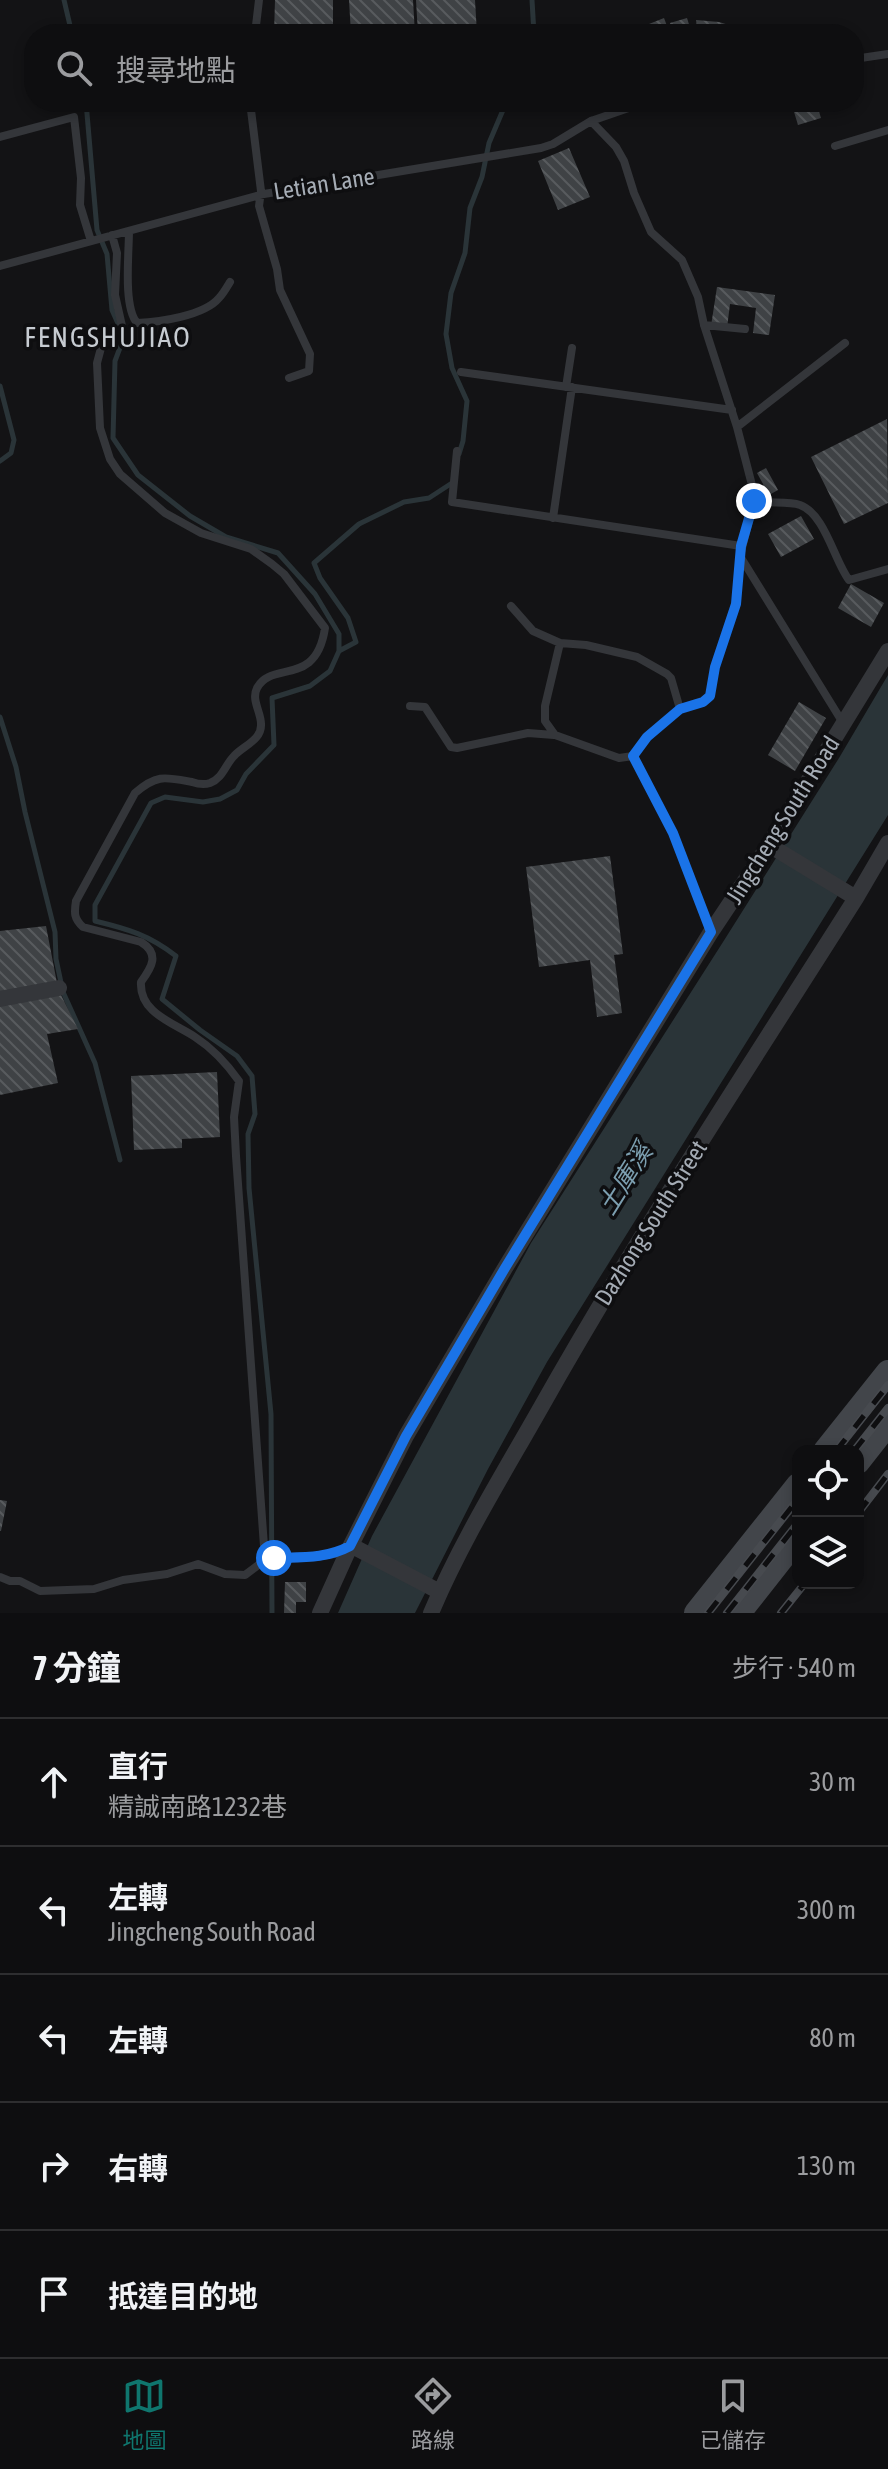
<!DOCTYPE html>
<html lang="zh-TW">
<head>
<meta charset="utf-8">
<style>
  body { margin:0; font-family:"Asap Condensed","Noto Sans TC",sans-serif; background:#1c1c1e; color:#f1f3f6 }
  .controls { position:absolute; right:24px; bottom:24px; display:grid; overflow:hidden; border-radius:16px; box-shadow:0 4px 12px #0003 }
  .controls button { width:72px; height:72px; display:grid; place-items:center; padding:0; border:0; border-bottom:2px solid #2e2e30; background:#0e0e10; color:#f1f3f6; font:40px sans-serif }
  .stop { position:absolute; width:24px; height:24px; margin:-18px; border:6px solid #1a73e8; border-radius:50%; background:#fff }
  .stop.end { background:#1a73e8; border-color:#fff; box-shadow:0 2px 8px #0008 }
  .list { margin:0; padding:0; list-style:none }
  h2 { display:flex; justify-content:space-between; align-items:center; height:104px; margin:0; padding:0 32px; font-size:34px }
  h2 small { font-size:26px; font-weight:400; color:#9b9c9f }
  .list li { display:grid; grid-template-columns:52px 1fr auto; gap:24px; align-items:center; box-sizing:border-box; height:128px; padding:0 32px; border-top:2px solid #2e2e30 }
  .list b { display:block; font-size:30px; white-space:nowrap }
  .list p { margin:0; font-size:26px; white-space:nowrap; color:#9b9c9f }
  .list em { font-size:26px; font-style:normal; color:#9b9c9f }
  .icon { flex:none; width:44px; height:44px; fill:none; stroke:currentColor; stroke-width:2; stroke-linecap:round; stroke-linejoin:round }
  .map { position:relative; flex:none; width:888px; height:1613px; overflow:hidden }
  .search { position:absolute; background:#0e0e10; box-shadow:0 4px 12px #0003; left:24px; right:24px; top:24px; height:88px; display:flex; align-items:center; gap:20px; box-sizing:border-box; padding:0 28px; border-radius:32px; color:#9b9c9f; font-size:30px }
  .sheet { height:744px; background:#0e0e10 }
  nav { display:flex; justify-content:space-around; align-items:center; box-sizing:border-box; height:112px; border-top:2px solid #2e2e30; background:#0e0e10; font-size:22px; color:#9b9c9f }
  nav a { display:grid; justify-items:center; gap:4px }
  nav .on { color:#0f766e }
  .map>svg:first-child { display:block }
  .water { fill:#2a3438 }
  .lines { fill:none; stroke-linecap:round; stroke-linejoin:round }
  .stream { stroke:#2a3438; stroke-width:5 }
  .building { fill:url(#building-back-hatch) }
  .service { stroke:#34363a; stroke-width:8 }
  .minor { stroke:#34363a; stroke-width:16 }
  .secondary { stroke:#42454a; stroke-width:24 }
  .rail-casing { stroke:#474a4f; stroke-width:8 }
  .rail { stroke:#0e0e10; stroke-width:5; stroke-dasharray:15; stroke-linecap:butt }
  .route { stroke:#1a73e8; stroke-width:10 }
  .labels { text-anchor:middle; stroke-width:7; stroke-linejoin:round; paint-order:stroke }
  .street-label { font-size:24px; fill:#a5acb5; stroke:#0e0e10 }
  .water-label { font-size:26px; font-style:italic; fill:#7c9fb0; stroke:#0e0e10 }
  .quarter-label { font-size:28px; letter-spacing:2px; fill:#c6cbd1; stroke:#0e0e10 }
</style>
</head>
<body>
<div class="map">
<svg width="888" height="1613" viewBox="0 0 888 1613">
  <defs>
    <pattern id="building-back-hatch" width="6" height="6" patternUnits="userSpaceOnUse" patternTransform="scale(2)"><rect width="6" height="6" fill="#3f4245"/><path d="M-1 5l2 2M0 0l6 6M5-1l2 2" fill="none" stroke="#585b5e"/></pattern>
  </defs>
  <rect width="100%" height="100%" fill="#131315"/>
  <!-- water -->
  <path class="water" d="M888 675V815L547 1362 488 1469 415 1613H338L372 1536 531 1243 723 942 839 758Z"/>
  <g class="lines">
    <!-- stream -->
    <path class="stream" d="M64 0 72 34
      M532 0 534 34
      M86 102 97 230 107 254 112 310 124 337 115 361 113 438 138 475 190 516 226 537 278 553 315 594 339 634V651L330 671 310 686 272 698 274 745 246 774 237 790 220 799 203 802 165 797 151 803 95 905V921C128 929 149 935 176 956L162 999 200 1030 237 1056 252 1076 255 1114 248 1134 249 1188 271 1414 272 1613
      M0 386 14 440 11 453 0 461
      M459 454 463 441 467 401 452 368 446 334 451 293 465 253 470 208 482 177 489 143 503 110 515 102
      M339 651 356 642 348 618 320 578 314 563 359 524 404 502 429 498 452 483
      M0 717 16 767 25 812 55 932 56 959 63 992 95 1063 120 1160"/>
  </g>
  <!-- building -->
  <path class="building" d="M275 0H333V34H274Z
    M349 0H413L415 34H351Z
    M416 0H475L477 34H418Z
    M664 18 670 34H653L649 24Z
    M687 18 692 34H672L670 23Z
    M696 20 719 22 742 29 747 34H698Z
    M791 102H816L821 118 798 125Z
    M569 148 590 197 558 210 538 161Z
    M717 287 775 295 769 335 753 333 756 308 730 304 727 328 711 326Z
    M887 419 888 503 844 524 811 457Z
    M766 468 778 490 769 495 757 473Z
    M801 516 814 539 781 557 768 534Z
    M851 584 884 603 871 627 838 608Z
    M799 702 826 718 795 771 768 755Z
    M610 856 623 954 614 955 622 1013 597 1017 590 960 539 967 526 867Z
    M46 926 57 983 0 994V931Z
    M60 993 78 1029 47 1034 58 1083 0 1095V1003Z
    M217 1072 220 1137 182 1139V1148L134 1150 131 1076Z
    M0 1500 7 1501 1 1531H0Z
    M285 1582H306V1602H296V1613H284Z"/>
  <g class="lines">
    <!-- service -->
    <path class="service" d="M255 34 259 0
      M854 59 888 54
      M250 102 261 191 259 206 277 269 280 290 310 354 309 371 289 378
      M591 121 616 147 624 161 634 193 651 232 682 260 698 297 704 325 737 427 753 489 754 501 740 556 843 723
      M0 137 74 117 81 178 80 205 91 241
      M835 146 888 130
      M129 231C129 253 123 307 137 323 159 322 204 316 219 298 223 294 227 287 230 282
      M112 235 117 253 115 295 122 326 101 348 97 363 100 428 110 459 120 474 165 513 201 533 251 549 272 564 284 574 325 628C316 688 272 660 257 688 251 700 261 712 261 724 262 740 243 746 234 756 225 765 223 778 210 783 204 785 198 784 192 782 165 777 157 774 135 793L76 901C74 913 74 919 83 927L141 942C160 954 152 967 141 982 139 1013 174 1023 195 1037 212 1048 227 1064 239 1081L234 1117 236 1156 265 1560
      M0 266 264 194 541 148 553 144 591 121 646 102
      M704 325 745 329
      M461 372 732 410
      M566 387 572 348
      M737 427 845 343
      M457 451 452 502 741 546
      M754 501C768 504 788 501 800 505 825 514 834 560 849 580L888 569
      M553 518 572 387
      M511 606 533 631 560 643 586 645 637 657 667 674 671 678 680 709
      M560 643 545 706V721L555 735 619 758 633 756 673 833 711 932
      M410 706 425 707 451 747 457 748 528 733 554 735
      M633 756 647 737 680 709 703 702 710 696 715 667 736 604 740 557
      M0 1577 10 1581H20L40 1591 94 1589 123 1580 167 1574 198 1564 225 1574 245 1575 265 1560 316 1557 334 1554 347 1548"/>
    <!-- minor -->
    <path class="minor" d="M769 845 856 898
      M0 999 59 988
      M356 1548 440 1592
      M320 1613 348 1551 406 1436 505 1268 711 932 769 845 888 651
      M431 1613C461 1542 502 1476 540 1409 638 1235 749 1067 856 898L888 843"/>
    <!-- secondary -->
    <path class="secondary" d="M825 1451 888 1372
      M858 1462 888 1424
      M696 1613 798 1485
      M739 1613 798 1538"/>
    <!-- rail casing -->
    <g class="rail-casing">
      <path id="rail" d="M836 1451 888 1385
        M854 1451 888 1408
        M858 1513 888 1474
        M708 1613 798 1499
        M727 1613 798 1523
        M781 1613 805 1583"/>
    </g>
    <!-- rail -->
    <use href="#rail" class="rail"/>
  </g>
  <g class="lines">
    <!-- route -->
    <path class="route" d="M274 1558C301 1557 326 1559 350 1546L406 1436 505 1268 711 932 673 833 633 756 647 737 680 709 703 702 710 696 715 667 736 604 741 546 754 501"/>
  </g>
  <g class="labels">
    <!-- street labels -->
    <g class="street-label">
      <text transform="translate(324 184) rotate(-9)" y="8">Letian Lane</text>
      <text transform="translate(783 820) rotate(-58)" y="8">Jingcheng South Road</text>
      <text transform="translate(651 1223) rotate(-58)" y="8">Dazhong South Street</text>
    </g>
    <!-- water labels -->
    <g class="water-label">
      <text transform="translate(625 1179) rotate(-58)" y="9">土庫溪</text>
    </g>
    <!-- quarter labels -->
    <g class="quarter-label">
      <text x="108" y="347">FENGSHUJIAO</text>
    </g>
  </g>
</svg>
<div class="controls">
<button><svg class="icon" aria-label="locate" viewBox="0 0 24 24"><circle cx="12" cy="12" r="6"/><path d="M12 2v4M12 18v4M2 12h4M18 12h4"/></svg></button>
<button><svg class="icon" aria-label="layers" viewBox="0 0 24 24"><path d="M12 4l9 5-9 5-9-5zM3 14l9 5 9-5"/></svg></button>
</div>
<div class="stop" style="left:274px;top:1558px"></div>
<div class="stop end" style="left:754px;top:501px"></div>
<div class="search"><svg class="icon" aria-label="search" viewBox="0 0 24 24"><circle cx="10" cy="10" r="6"/><path d="M15 15l6 6"/></svg>搜尋地點</div>
</div>
<section class="sheet">
<h2>7 分鐘<small>步行 · 540 m</small></h2>
<ul class="list">
<li><svg class="icon" aria-label="ahead" viewBox="0 0 24 24"><path d="M12 20V5M6 11l6-6 6 6"/></svg><div><b>直行</b><p>精誠南路1232巷</p></div><em>30 m</em></li>
<li><svg class="icon" aria-label="left" viewBox="0 0 24 24"><path d="M17 20v-9H6M10 6l-5 5 5 5"/></svg><div><b>左轉</b><p>Jingcheng South Road</p></div><em>300 m</em></li>
<li><svg class="icon" aria-label="left" viewBox="0 0 24 24"><path d="M17 20v-9H6M10 6l-5 5 5 5"/></svg><div><b>左轉</b></div><em>80 m</em></li>
<li><svg class="icon" aria-label="right" viewBox="0 0 24 24"><path d="M7 20v-9h11M14 6l5 5-5 5"/></svg><div><b>右轉</b></div><em>130 m</em></li>
<li><svg class="icon" aria-label="arrive" viewBox="0 0 24 24"><path d="M6 21V4h12l-3 4 3 4H6"/></svg><div><b>抵達目的地</b></div></li>
</ul>
</section>
<nav>
<a class="on"><svg class="icon" aria-label="map" viewBox="0 0 24 24"><path d="M3 6l6-2 6 2 6-2v14l-6 2-6-2-6 2zM9 4v14M15 6v14"/></svg>地圖</a>
<a><svg class="icon" aria-label="directions" viewBox="0 0 24 24"><path d="M12 3l9 9-9 9-9-9zM9 14v-3h6M13 9l2 2-2 2"/></svg>路線</a>
<a><svg class="icon" aria-label="saved" viewBox="0 0 24 24"><path d="M7 4h10v16l-5-4-5 4z"/></svg>已儲存</a>
</nav>
</body>
</html>
